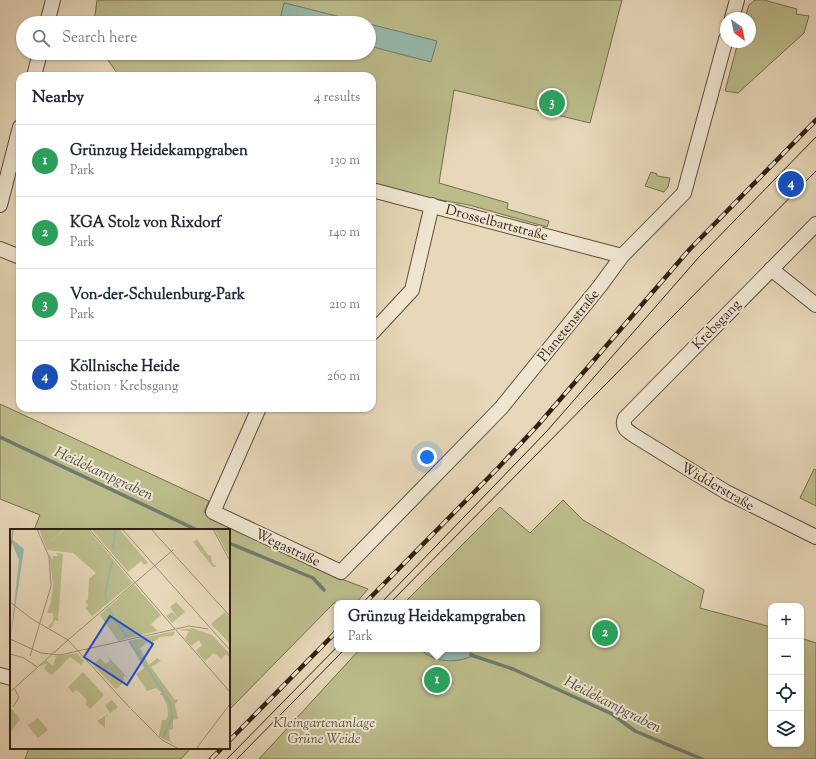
<!DOCTYPE html>
<html lang="en">
<head>
<meta charset="utf-8">
<style>
  body { margin:0; font-family:"Sorts Mill Goudy",serif; background:#f6f6f7; color:#1f2937 }
  .controls { position:absolute; right:12px; bottom:12px; display:grid; overflow:hidden; border-radius:8px; box-shadow:0 1px 3px #0004 }
  .controls button { width:36px; height:36px; display:grid; place-items:center; padding:0; border:0; border-bottom:1px solid #e0e1e3; background:#fff; color:#1f2937; font:20px sans-serif }
  .compass { position:absolute; left:720px; top:12px; width:36px; height:36px; border-radius:50%; background:#fff; box-shadow:0 1px 3px #0004; rotate:147deg }
  .you { position:absolute; left:427px; top:457px; width:14px; height:14px; margin:-10px; border:3px solid #fff; border-radius:50%; background:#1a73e8; box-shadow:0 0 0 6px #1a73e833 }
  .badge { display:grid; place-items:center; width:26px; height:26px; border-radius:50%; background:#111827; color:#fff; font-size:13px; font-weight:700 }
  .pin { position:absolute; translate:-50% -50%; border:2px solid #fff; box-shadow:0 1px 4px #0006 }
  .popup { position:absolute; left:334px; top:600px; width:206px; height:52px; box-sizing:border-box; display:grid; place-content:center; border-radius:8px; background:#fff; filter:drop-shadow(0 1px 3px #0005); font-size:13px; white-space:nowrap; color:#747a83 }
  .popup b { font-size:15px; color:#1f2937 }
  .popup::after { content:''; position:absolute; left:50%; top:100%; margin-left:-8px; border:8px solid transparent; border-top-color:#fff }
  .list { margin:0; padding:0; list-style:none }
  h2 { display:flex; justify-content:space-between; align-items:center; height:52px; margin:0; padding:0 16px; font-size:17px }
  h2 small { font-size:13px; font-weight:400; color:#747a83 }
  .list li { display:grid; grid-template-columns:26px 1fr auto; gap:12px; align-items:center; box-sizing:border-box; height:72px; padding:0 16px; border-top:1px solid #e0e1e3 }
  .list b { display:block; font-size:15px; white-space:nowrap }
  .list p { margin:0; font-size:13px; white-space:nowrap; color:#747a83 }
  .list em { font-size:13px; font-style:normal; color:#747a83 }
  .icon { flex:none; width:22px; height:22px; fill:none; stroke:currentColor; stroke-width:2; stroke-linecap:round; stroke-linejoin:round }
  .map { position:relative; flex:none; width:816px; height:759px; overflow:hidden }
  .search { position:absolute; background:#fff; box-shadow:0 1px 3px #0004; left:16px; top:16px; width:360px; height:44px; display:flex; align-items:center; gap:10px; box-sizing:border-box; padding:0 14px; border-radius:22px; color:#747a83; font-size:15px }
  .panel { position:absolute; background:#fff; box-shadow:0 1px 3px #0004; left:16px; top:72px; width:360px; height:340px; border-radius:12px }
  .map>svg:first-child { display:block }
  .green { fill:#bcbc8b; stroke:#766e4f }
  .water { fill:#97baac; stroke:#6e7c6f }
  .lines { fill:none; stroke-linecap:round; stroke-linejoin:round }
  .stream { stroke:#6e7c6f; stroke-width:3.5 }
  .street-casing { stroke:#5e4d3c; stroke-width:16 }
  .street { stroke:#efe6d2; stroke-width:14 }
  .tram { stroke:#311f13; stroke-width:1 }
  .rail-casing { stroke:#311f13; stroke-width:4.5 }
  .rail { stroke:#efe6d2; stroke-width:3; stroke-dasharray:9; stroke-linecap:butt }
  .labels { text-anchor:middle; stroke-width:4; stroke-linejoin:round; paint-order:stroke }
  .street-label { font-size:14px; fill:#311f13; stroke:#efe6d2 }
  .park-label { font-size:14px; font-style:italic; fill:#5b4e37; stroke:#efe6d2 }
  .water-label { font-size:15px; font-style:italic; fill:#504e41; stroke:#efe6d2 }
  .inset-river { fill:none; stroke:#97baac; stroke-width:2 }
  .inset-road { fill:none; stroke:#9e8e77; stroke-width:1 }
  .view { fill:#1d4ed8; fill-opacity:0.15; stroke:#1d4ed8; stroke-width:2 }
  .inset-edge { fill:none; stroke:#311f13; stroke-width:2 }
</style>
</head>
<body>
<div class="map">
<svg width="816" height="759" viewBox="0 0 816 759">
  <rect width="100%" height="100%" fill="#e7d8b9"/>
  <filter id="stains"><feTurbulence type="fractalNoise" baseFrequency=".005" numOctaves="4"/><feColorMatrix values="0 0 0 0 .2 0 0 0 0 .09 0 0 0 0 .02 0 0 0 .5 -.17"/></filter>
  <radialGradient id="worn" r=".72"><stop offset=".6" stop-color="#630" stop-opacity="0"/><stop offset="1" stop-color="#630" stop-opacity=".3"/></radialGradient>
  <!-- green -->
  <path class="green" d="M97 0H622L590 123 454 90 439 183 508 203 507 209 549 221 547 227 469 205 429 198 372 183V76H119L103 53H369V23H94Z
    M755 0H764L797 9 796 14 809 16 804 33 738 93 725 91 738 42H750V18H745L749 5Z
    M651 172 657 174V176L670 178 668 187 664 192 645 186Z
    M0 404 209 501 204 512 336 577 368 589 356 603H334L229 710V530H34L40 515 0 499Z
    M814 469 816 470V506L800 498Z
    M563 500 583 520 704 590 700 608 771 627V744H801V638L816 643V759H259L360 649H537V603H404L500 507 530 533Z
    M29 748H191L181 759H25Z"/>
  <!-- water -->
  <path class="water" d="M284 3H285L364 23H279Z
    M369 24 437 41 431 62 369 46Z
    M420 649C432 649 467 646 474 655 457 664 434 663 420 649Z"/>
  <g class="lines">
    <!-- stream -->
    <path class="stream" d="M0 437 197 530
      M229 543 313 578 324 590
      M471 655 513 669 612 714 635 731 702 759"/>
    <!-- street casing -->
    <g class="street-casing">
      <path id="street" d="M732 18 737 0
        M47 23 53 0
        M34 76 40 53
        M372 190 622 256
        M0 205 20 127
        M816 224 625 418C621 428 628 431 635 436L726 492 816 537
        M0 249 20 257
        M771 269 816 305
        M372 333 412 290 432 205
        M259 408 213 512 341 572 501 408 600 286 622 256 684 193 726 39
        M0 675 11 678"/>
    </g>
    <!-- street -->
    <use href="#street" class="street"/>
    <!-- tram -->
    <path class="tram" d="M381 603 547 431 699 257 816 137
      M390 603 816 171
      M227 759 337 647
      M237 759 345 649"/>
    <!-- rail casing -->
    <g class="rail-casing">
      <path id="rail" d="M365 603 498 468 538 425 689 250 816 120
        M229 741 337 631
        M211 759 222 748"/>
    </g>
    <!-- rail -->
    <use href="#rail" class="rail"/>
  </g>
  <g class="labels">
    <!-- street labels -->
    <g class="street-label">
      <text transform="translate(497 222) rotate(15)" y="5">Drosselbartstraße</text>
      <text transform="translate(716 324) rotate(-46)" y="5">Krebsgang</text>
      <text transform="translate(568 325) rotate(-51)" y="5">Planetenstraße</text>
      <text transform="translate(718 486) rotate(30)" y="5">Widderstraße</text>
      <text transform="translate(288 547) rotate(25)" y="5">Wegastraße</text>
    </g>
    <!-- park labels -->
    <g class="park-label">
      <text x="324" y="727">Kleingartenanlage<tspan x="324" dy="16">Grüne Weide</tspan></text>
    </g>
    <!-- water labels -->
    <g class="water-label">
      <text transform="translate(104 473) rotate(25)" y="5">Heidekampgraben</text>
      <text transform="translate(613 704) rotate(27)" y="5">Heidekampgraben</text>
    </g>
  </g>
  <!-- overview -->
  <g transform="translate(10 529)">
    <rect width="220" height="220" fill="#e7d8b9"/>
    <path d="M29 0 53 1 38 15 55 0H78L123 54 82 87 75 79 78 76 75 73 78 70 79 50 86 44 63 24 37 21ZM81 0H109L138 34 134 36 131 32 118 43ZM204 0H220V29ZM187 10 198 26 201 27 202 34 207 38H203L183 13ZM39 23 42 31 43 27H48L46 24 53 25 48 92 45 91 41 99 38 98 43 92V84H37L33 95 41 73 43 56ZM124 55 151 86 141 95 147 102 108 112 90 86ZM166 73 175 83 162 94 156 87 162 83 167 88 160 78ZM215 83 220 88V115L201 95ZM182 99 202 106 220 125V129L216 125 211 130 204 124 195 132 186 122 192 116 189 111 181 117 175 109 179 102 168 101ZM165 102 163 107 150 108 140 116 138 113 130 119 139 136 147 129 151 132 141 138 165 171 168 170 165 176 168 190 163 191V200L159 201 160 212 165 216 149 207 152 191H156L158 187 157 176 152 166H150L151 163 146 159 137 162 126 145 134 139 118 112ZM67 124 74 132 71 136 60 128 42 146 34 140 37 134 30 138 36 131 43 137 46 128H41ZM96 125 118 149 114 147 113 154 106 160 83 136 90 129 96 135 100 131ZM73 143 94 166 80 180 75 175 77 171 70 164 66 161 63 164 58 158ZM102 171 108 178 95 188V199L87 192 100 184 95 176ZM2 180 10 190 0 204V181ZM28 189 38 201 28 209 15 193 18 196Z" fill="#bcbc8b"/>
    <path d="M0 9 14 20 0 113 9 31Z" fill="#97baac"/>
    <path class="inset-river" d="M103 20 105 0M97 75 95 66 102 32M98 78 117 108M120 113 161 175 162 188 153 209"/>
    <path class="inset-road" d="M79 0 165 100M112 0 220 121M141 0 220 87M203 0 220 32M0 27 3 0M0 73 22 90 58 111 120 179M166 101 220 163M0 110 31 124 50 126 179 97 198 100M58 111 163 21M0 125 14 129 27 138M20 127 41 57 39 28 27 0M0 163 58 111M3 178 9 168 4 159M121 180 152 211 169 220M186 220 220 175"/>
    <path class="view" d="M100 87 143 115 117 156 74 128Z"/>
    <rect width="220" height="220" class="inset-edge"/>
  </g>
  <rect width="100%" height="100%" filter="url(#stains)"/>
  <rect width="100%" height="100%" fill="url(#worn)"/>
</svg>
<div class="controls">
<button>+</button>
<button>−</button>
<button><svg class="icon" aria-label="locate" viewBox="0 0 24 24"><circle cx="12" cy="12" r="6"/><path d="M12 2v4M12 18v4M2 12h4M18 12h4"/></svg></button>
<button><svg class="icon" aria-label="layers" viewBox="0 0 24 24"><path d="M12 4l9 5-9 5-9-5zM3 14l9 5 9-5"/></svg></button>
</div>
<svg class="compass" viewBox="-18 -18 36 36"><path d="M0-13l5 13h-10z" fill="#e53935"/><path d="M0 13l5-13h-10z" fill="#747a83"/></svg>
<div class="you"></div>
<div class="pin badge" style="left:437px;top:680px;background:#2e9e5b">1</div>
<div class="popup"><b>Grünzug Heidekampgraben</b>Park</div>
<div class="pin badge" style="left:605px;top:633px;background:#2e9e5b">2</div>
<div class="pin badge" style="left:552px;top:103px;background:#2e9e5b">3</div>
<div class="pin badge" style="left:791px;top:184px;background:#1a4fb4">4</div>
<div class="search"><svg class="icon" aria-label="search" viewBox="0 0 24 24"><circle cx="10" cy="10" r="6"/><path d="M15 15l6 6"/></svg>Search here</div>
<section class="panel">
<h2>Nearby<small>4 results</small></h2>
<ul class="list">
<li><span class="badge" style="background:#2e9e5b">1</span><div><b>Grünzug Heidekampgraben</b><p>Park</p></div><em>130 m</em></li>
<li><span class="badge" style="background:#2e9e5b">2</span><div><b>KGA Stolz von Rixdorf</b><p>Park</p></div><em>140 m</em></li>
<li><span class="badge" style="background:#2e9e5b">3</span><div><b>Von-der-Schulenburg-Park</b><p>Park</p></div><em>210 m</em></li>
<li><span class="badge" style="background:#1a4fb4">4</span><div><b>Köllnische Heide</b><p>Station · Krebsgang</p></div><em>260 m</em></li>
</ul>
</section>
</div>
</body>
</html>
